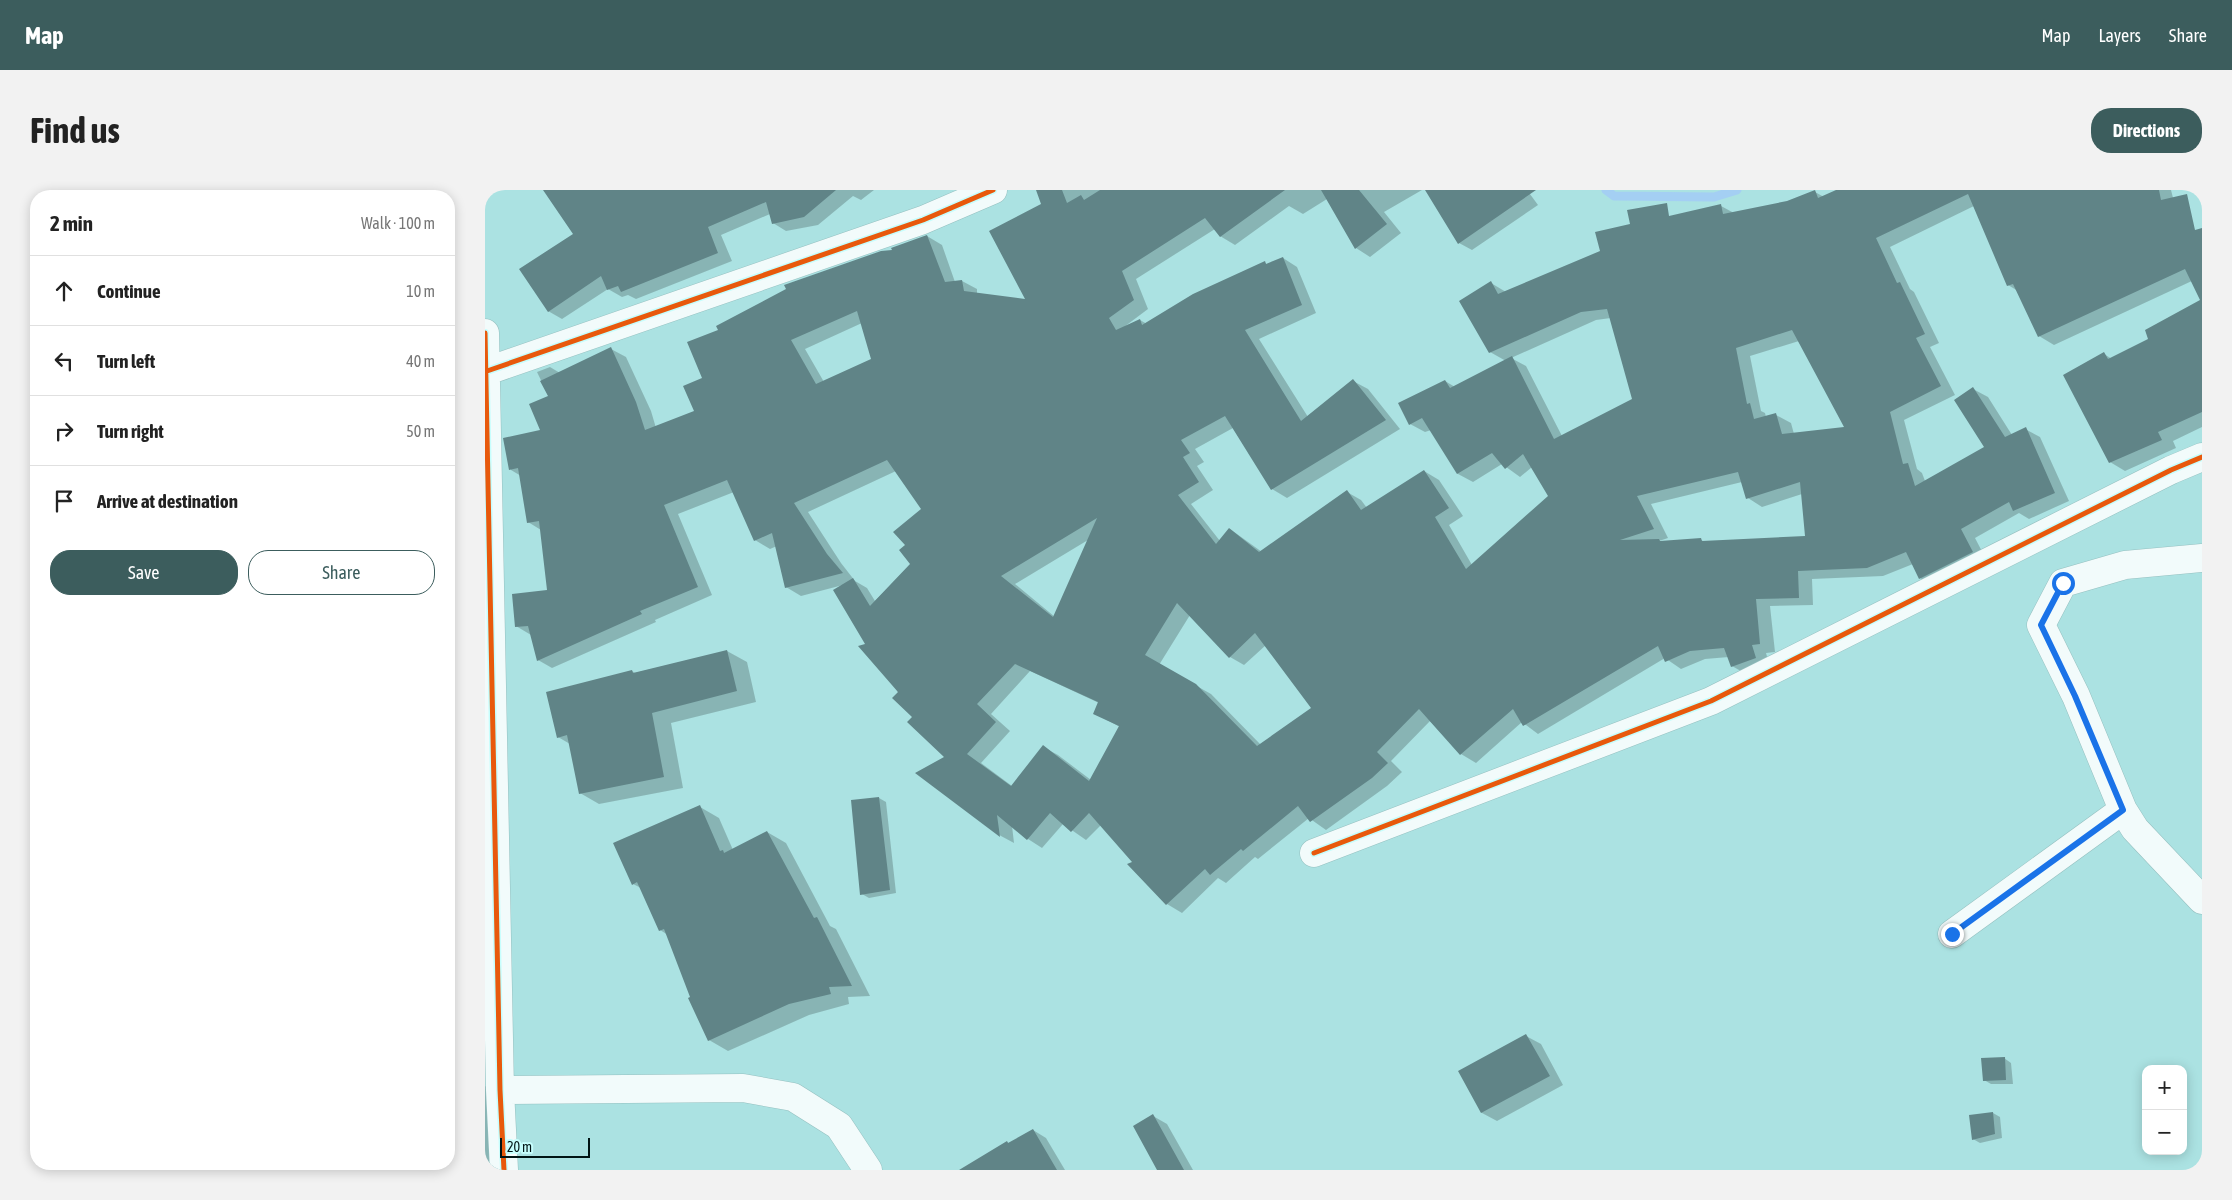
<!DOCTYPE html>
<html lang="en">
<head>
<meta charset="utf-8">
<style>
  body { margin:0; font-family:"Asap Condensed",sans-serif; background:#f2f2f2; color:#222 }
  .controls { position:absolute; right:15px; bottom:15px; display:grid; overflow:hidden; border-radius:10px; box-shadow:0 2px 12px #0003 }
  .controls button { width:45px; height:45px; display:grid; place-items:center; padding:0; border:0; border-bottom:1px solid #e0e0e0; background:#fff; color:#222; font:25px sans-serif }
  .scale { position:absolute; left:15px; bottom:12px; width:90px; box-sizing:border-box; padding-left:5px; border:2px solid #011515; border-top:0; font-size:14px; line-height:18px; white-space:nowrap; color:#011515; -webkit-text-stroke:4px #c6fefd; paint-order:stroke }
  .stop { position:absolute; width:15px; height:15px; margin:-11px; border:4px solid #1a73e8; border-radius:50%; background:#fff }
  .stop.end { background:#1a73e8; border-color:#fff; box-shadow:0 1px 5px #0008 }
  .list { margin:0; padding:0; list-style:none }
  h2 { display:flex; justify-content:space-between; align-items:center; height:65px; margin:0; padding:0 20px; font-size:21px }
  h2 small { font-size:16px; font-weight:400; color:#767676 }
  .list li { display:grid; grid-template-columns:32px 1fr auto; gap:15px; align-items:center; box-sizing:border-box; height:70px; padding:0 20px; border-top:1px solid #e0e0e0 }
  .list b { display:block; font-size:19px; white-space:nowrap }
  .list em { font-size:16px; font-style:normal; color:#767676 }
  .actions { display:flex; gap:10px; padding:15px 20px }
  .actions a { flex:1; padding:11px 0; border:1px solid #3c5d5d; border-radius:20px; text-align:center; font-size:18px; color:#3c5d5d }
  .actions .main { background:#3c5d5d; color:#fff }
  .icon { flex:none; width:28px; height:28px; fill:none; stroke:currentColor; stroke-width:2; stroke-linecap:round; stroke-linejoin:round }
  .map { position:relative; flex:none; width:1717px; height:980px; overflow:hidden; border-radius:20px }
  header { display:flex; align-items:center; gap:30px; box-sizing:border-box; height:70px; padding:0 25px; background:#3c5d5d; color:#fff }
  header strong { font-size:24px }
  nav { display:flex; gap:28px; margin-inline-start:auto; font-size:18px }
  .intro { display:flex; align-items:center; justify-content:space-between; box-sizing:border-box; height:120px; padding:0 30px }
  h1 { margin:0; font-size:35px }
  .button { padding:12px 22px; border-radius:20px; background:#3c5d5d; color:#fff; font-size:18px; font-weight:700 }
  main { display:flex; gap:30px; padding:0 30px }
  aside { flex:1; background:#fff; border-radius:20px; box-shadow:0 2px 12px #0003 }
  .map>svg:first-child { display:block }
  .shadow { fill:#0003; fill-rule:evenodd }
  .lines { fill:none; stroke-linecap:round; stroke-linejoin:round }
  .stream { stroke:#a4cff3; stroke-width:9 }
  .building { fill:#608487; fill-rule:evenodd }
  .minor-casing { stroke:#95c0c0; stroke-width:29 }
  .minor { stroke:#f2fbfb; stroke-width:28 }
  .cycleway-casing { stroke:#c6fefd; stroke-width:8 }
  .cycleway { stroke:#e8590c; stroke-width:5 }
  .route { stroke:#1a73e8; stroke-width:6 }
</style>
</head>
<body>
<header>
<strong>Map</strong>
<nav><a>Map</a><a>Layers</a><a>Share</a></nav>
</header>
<div class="intro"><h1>Find us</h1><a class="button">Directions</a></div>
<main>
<aside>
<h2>2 min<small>Walk · 100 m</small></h2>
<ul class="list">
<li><svg class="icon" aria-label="ahead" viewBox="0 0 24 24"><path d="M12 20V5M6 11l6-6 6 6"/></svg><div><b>Continue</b></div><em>10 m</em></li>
<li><svg class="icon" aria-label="left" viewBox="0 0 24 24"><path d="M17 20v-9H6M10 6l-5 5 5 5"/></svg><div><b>Turn left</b></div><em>40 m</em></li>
<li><svg class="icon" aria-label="right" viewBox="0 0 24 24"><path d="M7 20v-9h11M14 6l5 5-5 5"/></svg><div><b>Turn right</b></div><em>50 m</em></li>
<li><svg class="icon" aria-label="arrive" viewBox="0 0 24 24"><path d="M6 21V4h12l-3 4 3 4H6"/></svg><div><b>Arrive at destination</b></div></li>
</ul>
<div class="actions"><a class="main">Save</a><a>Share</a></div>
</aside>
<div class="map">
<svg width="1717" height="980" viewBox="0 0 1717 980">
  <rect width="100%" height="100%" fill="#abe2e2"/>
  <!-- shadow -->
  <path class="shadow" d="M60 0H389L376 10 368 6 333 35 301 41 288 33 285 24 236 45 247 71 151 109 143 105 137 107 123 99 77 129 63 121 90 44Z
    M552 0H937L899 22 916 43 885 67 871 58 842 9 818 24 804 16 750 55 735 46 730 39 651 89 663 119 639 137 655 130 662 134 780 73 783 75 798 68 812 77 831 123 774 149 823 227 868 191 883 199 915 239 802 308 787 299 748 238 710 259 719 272 712 276 728 300 706 314 735 351 745 339 777 362 862 302 876 310 882 318 939 281 954 290 978 326 964 335 987 375 1065 306 1047 277 1035 287 1017 274 988 292 973 284 946 240 940 242 925 234 960 191 970 197 1021 171 1005 162 1006 93 1021 102 1236 16 1249 23 1302 13 1330 2 1339 7 1354 0H1686L1709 90 1569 155 1554 146 1533 101 1523 95 1489 16 1405 57 1425 99 1429 102 1454 153 1445 157 1470 205 1419 230 1432 279 1437 283 1440 291 1500 258 1488 199 1503 207 1527 245 1540 239 1555 247 1584 311 1544 329 1534 323 1490 348 1502 371 1450 397 1435 388 1428 374 1398 386 1327 389 1328 415 1285 416 1290 462 1281 463 1285 477 1261 484 1247 476 1244 467 1220 469 1196 479 1180 468 1053 544 1037 532 991 573 976 564 945 531 906 571 917 582 902 596 841 640 824 628 773 669 770 667 741 693 733 688 697 723 682 714 644 674 649 672 616 635 601 650 578 634 557 658 543 649 527 636 529 653 516 646 432 583 461 567 429 527 382 454 358 395 316 406 301 397 292 356 285 359 270 350 249 302 193 324 227 405 170 430 171 432 67 478 53 470 46 445 31 436 64 402 56 340 43 332 36 286 26 280 19 249 57 241 64 207 52 182 65 177 80 186 126 159 141 167 166 221 171 238 210 222 235 140 442 46 457 55 470 92 477 91 492 99V104L543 111 558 15ZM1126 128 1149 210 1077 246 1041 176 1026 168 1111 130ZM377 133 387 170 339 192 320 159ZM1314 151 1361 238 1309 244 1306 233 1291 225 1281 227 1280 223 1276 221 1265 166ZM411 281 438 319 421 356 426 374 390 411 382 398 370 391 356 373 323 322ZM1257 292 1263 308 1277 317 1317 304 1321 347 1220 352 1216 350 1176 353 1174 351 1183 348 1166 314ZM603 350 570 427 530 394ZM705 425 745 467 759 475 781 455 828 518 776 555 726 504 674 475ZM545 481 614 513 609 523 635 537 606 590 573 565 558 557 527 596 496 573 525 541 506 524Z
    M957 0H1042L1053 15 987 60 974 53Z
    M1717 125V237L1688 251 1691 258 1640 281 1625 272 1619 164 1627 169Z
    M242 461 262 472 271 512 186 533 198 598 114 614 95 603 85 554 73 547 147 481 150 483Z
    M394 608 401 612 411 703 384 708 377 704 368 611Z
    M215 617 234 628 248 660 282 642 301 653 345 736 351 739 385 806 363 807 364 814 324 825 243 861 224 850 212 824 183 745 175 740 156 698 148 694Z
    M1041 846 1056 854 1078 895 1012 931 997 923 975 882Z
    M1519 868 1526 873 1528 894H1506L1499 890Z
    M0 896 9 902 4 980H0Z
    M1508 923 1515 927 1517 948 1495 953 1488 949 1485 926Z
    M668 926 682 934 708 980H673Z
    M548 940 561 948 580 980H487L522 952 525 954Z"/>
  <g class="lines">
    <!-- stream -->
    <path class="stream" d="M1121 0 1129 6 1229 7 1252 0"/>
  </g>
  <!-- building -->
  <path class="building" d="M58 0H351L319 27 287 34 281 12 223 37 233 63 136 102 133 96 122 100 116 86 63 122 34 79 88 44Z
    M551 0H577L582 13 596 5 599 10 615 0H800L735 47 720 28 637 81 649 110 624 128 631 140 655 129 657 135 708 104 780 71 781 74 798 67 817 115 760 140 816 231 868 189 901 230 786 300 740 226 696 250 705 263 698 267 714 292 693 305 731 354 744 338 774 362 862 300 876 320 939 280 964 318 950 327 981 379 1063 306 1038 264 1020 279 1007 263 972 284 937 228 924 235 913 213 960 190 965 198 1027 166 1069 249 1147 209 1122 119 1096 122 1004 163 974 111 1006 91 1013 104 1115 61 1110 42 1145 34 1142 20 1182 13 1184 26 1236 14 1238 24 1302 11 1330 0 1333 8 1351 0H1674L1676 10 1702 4 1710 40 1717 38V222L1673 242 1677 250 1624 273 1578 185 1619 162 1623 169 1663 149 1660 140 1715 110 1700 79 1553 147 1528 94 1522 96 1483 4 1391 48 1412 93 1415 92 1440 144 1431 148 1456 196 1405 222 1418 274 1423 273 1430 296 1499 257 1469 210 1488 197 1520 247 1541 237 1570 303 1528 321 1524 312 1476 339 1488 362 1434 389 1421 362 1382 378 1313 381 1314 408 1271 409 1275 454 1267 455 1271 468 1246 477 1239 458 1205 461 1180 472 1173 456 1038 536 1028 519 975 565 934 519 892 562 903 573 887 588 825 632 813 616 758 661 756 659 725 685 720 679 681 715 642 674 647 672 604 623 586 642 565 623 542 650 512 625 515 647 430 583 459 567 422 532 427 527 407 508 413 502 373 456 380 454 348 400 368 388 385 416 425 374 414 360 420 355 408 342 436 319 402 270 309 313 342 364 358 383 300 398 287 343 269 351 242 290 179 315 213 397 155 421 157 424 52 471 43 436 30 437 27 404 62 400 54 331 42 333 33 278 24 280 18 248 55 240 44 214 63 206 55 191 126 157 151 212 160 240 209 221 198 196 217 188 202 152 233 140 231 136 301 99 299 95 396 61 407 60 406 58 442 45 460 92 477 90 479 101 540 109 504 41 556 14ZM372 121 386 169 331 194 306 150ZM1307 140 1359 237 1297 244 1291 223 1269 229 1265 213 1262 214 1251 158ZM1253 282 1261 309 1315 292 1320 346 1217 351 1216 348 1175 351 1174 349 1135 350 1169 339 1152 306ZM612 328 568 427 516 386ZM692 413 744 468 770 443 826 518 772 556 711 494 660 465ZM530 474 613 512 608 524 634 536 604 591 558 555 526 596 482 564 511 532 492 514Z
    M836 0H874L902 34 870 59Z
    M940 0H1051L973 54Z
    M242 460 252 501 167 523 179 587 94 604 82 545 72 548 61 502 147 480 148 483Z
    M394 607 405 700 375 705 366 610Z
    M215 615 235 661 238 660 239 663 282 641 329 728 332 727 367 796 344 797 346 804 304 814 223 851 203 808 205 807 179 739 174 741 152 692 147 695 128 653Z
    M1041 844 1065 886 996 923 973 881Z
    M1520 867 1521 890 1498 891 1496 868Z
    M1508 922 1510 944 1487 950 1484 925Z
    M668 924 699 980H672L648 936Z
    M548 939 572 980H474L522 951 523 953Z"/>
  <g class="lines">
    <!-- minor casing -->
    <g class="minor-casing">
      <path id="minor" d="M0 143 15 900 19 980
        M2 181 438 30 508 0
        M1717 368 1640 375 1578 393 1556 435 1591 506 1638 620 1650 639 1717 710
        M829 663 1226 511 1686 280 1717 267
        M1467 744 1638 620
        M15 900 258 898 308 907 354 936 383 980"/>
    </g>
    <!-- minor -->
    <use href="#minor" class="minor"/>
    <!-- cycleway casing -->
    <g class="cycleway-casing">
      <path id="cycleway" d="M0 143 15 900 19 980
        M2 181 438 30 508 0
        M829 663 1226 511 1686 280 1717 267"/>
    </g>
    <!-- cycleway -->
    <use href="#cycleway" class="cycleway"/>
  </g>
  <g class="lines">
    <!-- route -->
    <path class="route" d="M1467 744 1638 620 1590 506 1556 435 1578 393"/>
  </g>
</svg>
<div class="controls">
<button>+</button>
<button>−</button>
</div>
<div class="scale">20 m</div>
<div class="stop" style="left:1578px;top:393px"></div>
<div class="stop end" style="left:1467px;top:744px"></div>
</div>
</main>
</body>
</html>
